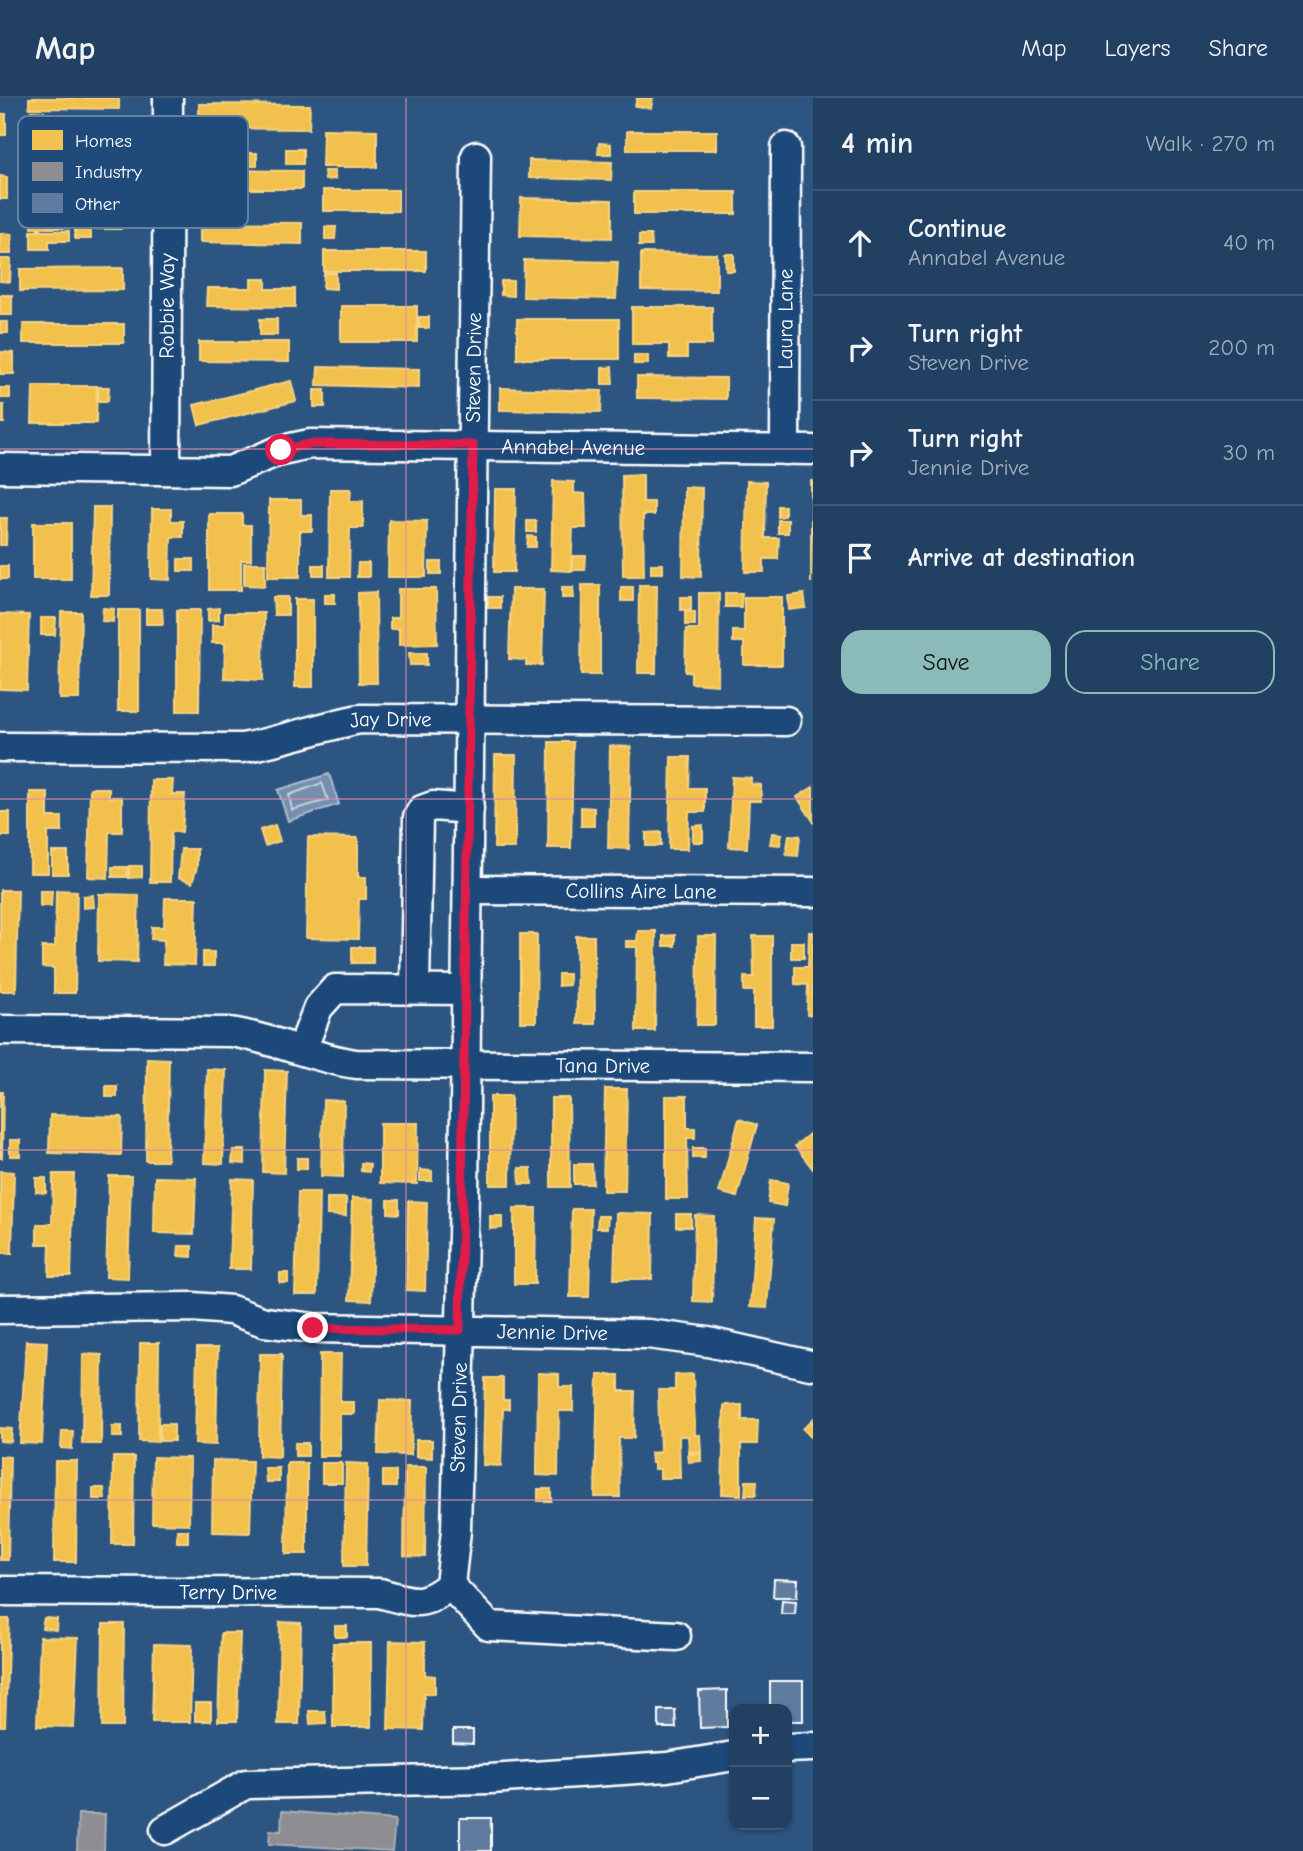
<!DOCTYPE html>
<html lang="en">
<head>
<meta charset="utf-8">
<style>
  body { margin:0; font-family:"Comic Neue",sans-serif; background:#2d4b6b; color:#f1f3f6 }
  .controls { position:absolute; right:21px; bottom:21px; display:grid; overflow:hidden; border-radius:14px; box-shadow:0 2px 5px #0004 }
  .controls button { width:63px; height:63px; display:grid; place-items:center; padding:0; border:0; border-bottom:2px solid #3e5977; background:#214062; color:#f1f3f6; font:35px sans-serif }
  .stop { position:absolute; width:21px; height:21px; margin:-16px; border:5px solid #e11d48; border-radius:50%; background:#fff }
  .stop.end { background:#e11d48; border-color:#fff; box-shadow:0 2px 7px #0008 }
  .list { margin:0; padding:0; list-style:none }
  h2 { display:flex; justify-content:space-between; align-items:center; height:91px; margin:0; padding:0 28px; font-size:30px }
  h2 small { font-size:23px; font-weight:400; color:#a2afbe }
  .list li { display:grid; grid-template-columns:46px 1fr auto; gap:21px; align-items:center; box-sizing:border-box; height:105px; padding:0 28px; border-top:2px solid #3e5977 }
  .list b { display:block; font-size:26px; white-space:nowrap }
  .list p { margin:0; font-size:23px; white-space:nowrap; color:#a2afbe }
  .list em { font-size:23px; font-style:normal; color:#a2afbe }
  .actions { display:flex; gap:14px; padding:21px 28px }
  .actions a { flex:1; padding:16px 0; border:2px solid #8bbbb9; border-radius:21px; text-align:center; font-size:24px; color:#8bbbb9 }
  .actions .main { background:#8bbbb9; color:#111 }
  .icon { flex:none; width:38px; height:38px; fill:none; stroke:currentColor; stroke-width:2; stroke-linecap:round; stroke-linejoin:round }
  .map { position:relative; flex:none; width:813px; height:1753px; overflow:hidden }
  header { display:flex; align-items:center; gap:42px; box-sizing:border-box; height:98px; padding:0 35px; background:#214062; border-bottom:2px solid #3e5977 }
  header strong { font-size:33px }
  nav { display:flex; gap:38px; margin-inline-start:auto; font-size:24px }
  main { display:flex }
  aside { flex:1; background:#214062 }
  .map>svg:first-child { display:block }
  .water { fill:#748fad; stroke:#acbcce; stroke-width:2 }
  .homes { fill:#f2c14e; stroke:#f6d483; stroke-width:2 }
  .industry { fill:#8d8d92; stroke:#afafb3; stroke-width:2 }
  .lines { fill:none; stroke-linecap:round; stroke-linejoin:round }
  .shore { stroke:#c7d2de; stroke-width:2 }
  .building { fill:#5e7c9f; stroke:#fff; stroke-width:2 }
  .minor-casing { stroke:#fff; stroke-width:33 }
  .minor { stroke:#1f4a7a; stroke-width:28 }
  .route { stroke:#e11d48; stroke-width:9 }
  .grid { fill:none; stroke:#e08cad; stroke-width:2; stroke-opacity:0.55 }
  .labels { text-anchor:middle; stroke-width:7; stroke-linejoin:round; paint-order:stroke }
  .street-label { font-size:21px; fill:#fff; stroke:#1f4a7a }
  .key { fill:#1f4a7a; stroke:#6280a2; stroke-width:2 }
  .key-label { font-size:19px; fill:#fff }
</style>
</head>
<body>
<header>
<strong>Map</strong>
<nav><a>Map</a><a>Layers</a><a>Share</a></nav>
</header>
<main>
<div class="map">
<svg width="813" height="1753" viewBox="0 0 813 1753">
  <rect width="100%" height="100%" fill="#2c5582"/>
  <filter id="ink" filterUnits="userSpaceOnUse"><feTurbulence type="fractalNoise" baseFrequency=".0143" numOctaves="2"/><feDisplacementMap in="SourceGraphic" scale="14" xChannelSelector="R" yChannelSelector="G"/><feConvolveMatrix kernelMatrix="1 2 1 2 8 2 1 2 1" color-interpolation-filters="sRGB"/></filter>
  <g filter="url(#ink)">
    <!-- water -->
    <path class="water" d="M329 676 339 706 288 723 278 692Z"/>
    <!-- homes -->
    <path class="homes" d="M29 0H119V11L29 10Z
      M637 0H653L651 10 635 8Z
      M199 6 310 7 309 31 199 30Z
      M31 13 44 14 43 31H30Z
      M0 16H6V37H0Z
      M323 31 377 32V69H322Z
      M627 33H717V52H627Z
      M599 45 611 46V56H598Z
      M286 51H303V66H286Z
      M248 55H257V68H248Z
      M529 62 612 64 611 82 529 80Z
      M207 72 302 73V91H206Z
      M324 73H335V81L325 82Z
      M0 78 7 79V101H0Z
      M323 92H398V113H323Z
      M634 94H736V116H634Z
      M521 100 612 102V140L520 138Z
      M32 109 121 110V131H91V141H75V130H32Z
      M200 124 302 125V146L200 144Z
      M325 129H336L335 141H325Z
      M31 133H69V143H49V151H31Z
      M0 135 12 136 11 156H0Z
      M639 137H651L652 148H639Z
      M324 153H426V173H324Z
      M641 155 717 156V193L641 192Z
      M725 156H734V173H726Z
      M0 161H11L10 184 0 183Z
      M524 162 618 164 616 201 523 199Z
      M123 170V192L20 193V171Z
      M324 175H336V191L323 190Z
      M251 181H266V191H295V209L206 208 207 190H251Z
      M501 183H513V198L501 197Z
      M0 197H12V217H0Z
      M341 208H417V244H341Z
      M632 209H712V247H687V260H669V246H632Z
      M419 219H429V230H419Z
      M260 221H277V237H260Z
      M517 221H619V261H517Z
      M0 224H8V235H0Z
      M23 226H124V245H23Z
      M199 244H289V264L199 263Z
      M0 254 14 255V276H0Z
      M634 257H648V266H634Z
      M318 269 419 271V290L317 287Z
      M612 269 613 286H602V270Z
      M637 279 726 280V301L637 300Z
      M291 283 296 303 199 327 194 307Z
      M33 288H97L96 325H32Z
      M98 289H109L108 303H98Z
      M0 290H10V300H0Z
      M500 290 602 293 601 314 500 312Z
      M314 292H325V309H314Z
      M0 307H4V325H0Z
      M643 376V404H654V417H643L644 478H623L622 377Z
      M553 383 574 384V395L585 396 586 430H573L571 473 551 472Z
      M747 383 766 384 765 440H779L778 461H764V474H745Z
      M811 383H813L811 485Z
      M684 389 702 390 701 479 683 478Z
      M330 391H351L350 403H363V430H350L349 479H329Z
      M495 391H516L514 474H494Z
      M269 402H301V417H312V433H300V479H268Z
      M778 408H785V418L778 419Z
      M93 409H110L109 497H91Z
      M152 411H171V423H183V439H171L170 482 151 481Z
      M209 416H242V427H251V462H241V492H209Z
      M0 420H7L6 447H0Z
      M389 422 427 423 426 479H388Z
      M778 422H788V435H778Z
      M527 423H536V434H527Z
      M33 425H71V481H33Z
      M528 438 536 439V449H527Z
      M572 458H586L585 472H572Z
      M178 461H194V473H178Z
      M430 464H441V476H430Z
      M244 465H265V488L244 487Z
      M358 465H369V479H357Z
      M651 466H663V475H651Z
      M313 467H324V477H313Z
      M0 468H8V481H0Z
      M582 487H600V577H581Z
      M639 487H657L656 575H638Z
      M562 489H573L574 500H562Z
      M621 489H633V503H621Z
      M398 491H436L437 546 399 547V531H390V520H398Z
      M511 491H544L542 567H526V562L509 561Z
      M376 494 377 585H359L358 495Z
      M699 495H719L718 587 691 585V574H685L686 531H699Z
      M725 495H742L741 509H725Z
      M325 496H335V505H325Z
      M804 496 806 510 789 512 788 498Z
      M273 499H288V517H274Z
      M488 499H500V510H488Z
      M681 499H691V512H681Z
      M744 499H782V567H744V544H733V533H744Z
      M295 501H313V589H295Z
      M103 510 114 511 113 524 102 523Z
      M219 510V522L208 523V511Z
      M146 511H162L163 526H146Z
      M118 512H139V613H118Z
      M177 512H200L199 613H177Z
      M61 514H81L79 601H59Z
      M685 514H695V527H685Z
      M225 515H264L263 582 224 580 225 545H212V527H225Z
      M0 516 29 517 27 592 0 591Z
      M41 520H56L55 537H41Z
      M409 555H427V567H410Z
      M549 644H573L571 750H548Z
      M610 648 631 649 629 751 608 750Z
      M495 657H516L515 750H494Z
      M671 659H690L689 690H705V714H689L688 751H669Z
      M732 679 751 680V686L761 687V703H749L747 750 729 749Z
      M151 682H173L172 696H185L182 734H171L170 784H150Z
      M813 689V723L797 699Z
      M90 690H109V699H122V734H109L108 780 88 779Z
      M30 694H48V719H62V734H48V775H30Z
      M581 709 594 710V728H581Z
      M0 714H10V738H0Z
      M275 727 280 743 265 748 260 732Z
      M703 727V744H693V728Z
      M661 734V748H646V735Z
      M772 735 782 736 780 747 770 746Z
      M789 737 800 738 798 758 786 757Z
      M308 739 358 740V779H366V801H359L358 841 306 840Z
      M181 751H197V769L192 785 178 780Z
      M52 754H68V776H52Z
      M129 768H142V779L129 780Z
      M112 769H127V779H112Z
      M0 792H18L16 893H0Z
      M56 792 77 793 75 895H54V870L42 869V849H55Z
      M40 793H52L51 808H40Z
      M99 796 139 797 137 864 98 863Z
      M93 797 94 809 83 810V798Z
      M165 800H197L195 867 163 866 164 842 151 841 152 829H164Z
      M638 833H656L655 933H636L637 849H626V843H637Z
      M809 834H813V917H807L808 887 795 886V869H808Z
      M520 836H537L536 924H520Z
      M675 837V848H663V838Z
      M576 838H594L595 926H577Z
      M698 838H716L715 927H697Z
      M753 838H772V928H754V893H744V879H754Z
      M791 844H804V860H791Z
      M352 849H373V865H352Z
      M203 854H214V868H203Z
      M558 876H569V887L558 888Z
      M147 960 169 961 167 1063H146Z
      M207 971 226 972 223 1066 204 1065Z
      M265 972 287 973 284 1075 263 1074Z
      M106 988H117V999H106Z
      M605 991H627L625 1093H603Z
      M0 994H3L2 1060H0Z
      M490 998H511L510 1087H490Z
      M666 998H687V1030H695V1040H687L688 1101H666Z
      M551 1000H569L570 1089H551Z
      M323 1002 344 1003 343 1079 321 1078Z
      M50 1017 122 1019 121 1057 49 1055Z
      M739 1021 757 1027 737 1099 719 1094Z
      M380 1025H418L417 1086 380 1085Z
      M813 1033V1071L795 1048Z
      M10 1042H20V1058H10Z
      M693 1050H705V1060H693Z
      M233 1052H245V1066L232 1065Z
      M297 1060H307V1071H297Z
      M361 1065 370 1066 369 1074 361 1073Z
      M574 1066H592L593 1086H574Z
      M519 1070H531L532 1086H520Z
      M420 1072 432 1073V1083H420Z
      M0 1073 14 1074 12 1155H0Z
      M53 1076H74L71 1178H49L50 1146H37V1126H52Z
      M109 1078H131L128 1180 106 1179Z
      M155 1079 196 1080 194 1136 154 1135Z
      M36 1080H46V1095L36 1094Z
      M232 1081 253 1082 251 1171H229Z
      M771 1082 788 1085 785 1108 768 1105Z
      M298 1094H319L317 1197H295Z
      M327 1100H346V1118L327 1117Z
      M352 1100 374 1101 371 1203 349 1202Z
      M388 1102H399V1116L388 1115Z
      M408 1103 427 1104 425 1193 406 1192Z
      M514 1110H536L535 1186H514Z
      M572 1111H591L589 1199H570Z
      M616 1115 653 1116 652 1181H614Z
      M676 1116H691V1129H676Z
      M695 1117 714 1118 712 1204 693 1203Z
      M490 1118H502V1130L490 1131Z
      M598 1118H608L607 1130H597Z
      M756 1120 774 1121 767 1210 750 1209Z
      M179 1148H192V1159L178 1158Z
      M280 1175H288V1185H280Z
      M26 1243 47 1244 42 1346 20 1345Z
      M140 1245H159L158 1344 139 1343Z
      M197 1250H218L216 1347 195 1346Z
      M83 1256 102 1257 101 1346H82Z
      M260 1256H282L280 1359 259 1358Z
      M320 1256H341L340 1304H354V1316H340V1358H319Z
      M538 1275 559 1276V1289H573V1313H559L558 1378 537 1377Z
      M693 1276 695 1337H700L701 1354H689L688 1338H679L680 1380H660V1371H654V1365H652L651 1355 660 1354 658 1292H675V1277Z
      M598 1277H619V1293H635L634 1340H619L620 1399H595Z
      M485 1280H503V1302H509V1311H503L501 1368 483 1367Z
      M380 1302 412 1303 411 1357 378 1356Z
      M724 1307H742V1322H758L757 1346H741V1397L722 1396Z
      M813 1321V1341L803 1331Z
      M160 1326H174V1343H160Z
      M112 1328H122V1339H112Z
      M0 1330 12 1331 11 1344 0 1343Z
      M62 1333H73L72 1351 61 1350Z
      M416 1342H432V1360L416 1359Z
      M295 1345H308V1358H295Z
      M688 1356H701V1363L689 1364Z
      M0 1358 10 1359 8 1462H0Z
      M113 1359H134L133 1446H112Z
      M153 1359 190 1360 189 1426 152 1425Z
      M213 1362 252 1363 250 1435 212 1434Z
      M55 1363H77L76 1464H54Z
      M287 1365H307V1456H286Z
      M322 1365H342V1385H322Z
      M346 1365 368 1366 366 1468H344Z
      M405 1369H426L425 1459 404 1458Z
      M265 1370H279V1384H266Z
      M383 1373H396V1389H383Z
      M746 1383H757L756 1397H745Z
      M93 1390H104L105 1401H93Z
      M538 1391H551V1403H538Z
      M177 1432H188V1444H177Z
      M44 1520 57 1521 56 1532 42 1530Z
      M0 1521H9L5 1628H0Z
      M280 1524 301 1525 299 1626H278Z
      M103 1526H124L123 1629H102Z
      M335 1528H347V1539H335Z
      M221 1535H240L237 1623H218Z
      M40 1539 78 1540 74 1629 37 1628Z
      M390 1543 425 1544V1577L435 1578V1596L424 1595 423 1632 388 1631Z
      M333 1545H371V1629H333Z
      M154 1546 192 1547 190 1624H152Z
      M195 1605H211V1623H195Z
      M309 1613H325L326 1625 310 1626Z"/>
    <!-- industry -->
    <path class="industry" d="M282 1713 395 1722 392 1753 269 1746 270 1732 281 1733Z
      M78 1716H105L104 1753H77Z"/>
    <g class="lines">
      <!-- shore -->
      <path class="shore" d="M322 685 328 702 292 712 289 697Z"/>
    </g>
    <!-- building -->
    <path class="building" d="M774 1481 798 1482 797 1499H773Z
      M782 1502 796 1503 795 1516H781Z
      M770 1583H803V1623H787V1611H770Z
      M727 1592V1629L700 1630 699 1593Z
      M659 1612H675L676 1630H659Z
      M453 1632H473V1646L453 1645Z
      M460 1720H491V1753H460Z"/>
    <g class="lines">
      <!-- minor casing -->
      <g class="minor-casing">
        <g id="minor">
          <path id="s1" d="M785 352 786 49"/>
          <path id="s2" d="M0 370 230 373 281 352 310 346 813 352"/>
          <path id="s3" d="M166 372 168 0"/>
          <path id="s4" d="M0 649 242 650C282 643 319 629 360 621L786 623"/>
          <path id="s5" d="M468 792 813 794"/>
          <path d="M415 891 418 719 422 712 433 708 469 711"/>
          <path id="s6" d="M0 932 230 934C273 940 312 960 356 966L813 969"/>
          <path d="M302 952 318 910 335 891 467 892"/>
          <path id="s7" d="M0 1211 193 1209 231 1212 264 1224 313 1230 648 1236 708 1244 810 1267"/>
          <path id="s8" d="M450 1487 456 1433 464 1096 476 58"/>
          <path d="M450 1487 489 1528 676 1538"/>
          <path id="s9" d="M0 1493 380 1495C412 1504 423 1510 450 1487"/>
          <path d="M787 1650 813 1649"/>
          <path d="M165 1732 246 1686 490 1681 667 1669 734 1658"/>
        </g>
      </g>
      <!-- minor -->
      <use href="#minor" class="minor"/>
    </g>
  </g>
  <g class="lines" filter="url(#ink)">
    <!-- route -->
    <path class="route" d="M281 352 310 346 473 347 460 1232 313 1230"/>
  </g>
  <!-- grid -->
  <path class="grid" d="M406 0V1753M0 351H813M0 701H813M0 1052H813M0 1402H813"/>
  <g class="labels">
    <!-- street labels -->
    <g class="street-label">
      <text dy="7" stroke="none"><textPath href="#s3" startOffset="164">Robbie Way</textPath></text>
      <text dy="7" stroke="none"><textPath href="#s1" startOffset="131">Laura Lane</textPath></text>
      <text dy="7" stroke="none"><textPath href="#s8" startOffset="1218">Steven Drive</textPath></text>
      <text dy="7" stroke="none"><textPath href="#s2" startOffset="578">Annabel Avenue</textPath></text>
      <text dy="7" stroke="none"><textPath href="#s4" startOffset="394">Jay Drive</textPath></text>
      <text dy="7" stroke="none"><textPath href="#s5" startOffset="173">Collins Aire Lane</textPath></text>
      <text dy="7" stroke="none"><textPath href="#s6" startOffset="607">Tana Drive</textPath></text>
      <text dy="7" stroke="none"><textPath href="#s7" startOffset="555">Jennie Drive</textPath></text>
      <text dy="7" stroke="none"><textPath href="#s8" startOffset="168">Steven Drive</textPath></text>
      <text dy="7" stroke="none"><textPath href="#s9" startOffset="228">Terry Drive</textPath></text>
    </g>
  </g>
  <!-- legend -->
  <rect x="18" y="18" width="230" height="112" rx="10" class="key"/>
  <rect x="32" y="32" width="31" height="20" fill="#f2c14e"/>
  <rect x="32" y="64" width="31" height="19" fill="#8d8d92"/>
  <rect x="32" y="95" width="31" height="20" fill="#5e7c9f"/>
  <g class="key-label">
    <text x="75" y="49">Homes</text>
    <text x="75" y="80">Industry</text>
    <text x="75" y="112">Other</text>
  </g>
</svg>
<div class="controls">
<button>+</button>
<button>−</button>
</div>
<div class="stop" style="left:281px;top:352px"></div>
<div class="stop end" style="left:313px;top:1230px"></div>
</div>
<aside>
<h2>4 min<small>Walk · 270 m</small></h2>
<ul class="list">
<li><svg class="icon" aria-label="ahead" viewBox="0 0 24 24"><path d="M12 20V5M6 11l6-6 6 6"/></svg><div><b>Continue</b><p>Annabel Avenue</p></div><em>40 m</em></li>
<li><svg class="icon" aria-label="right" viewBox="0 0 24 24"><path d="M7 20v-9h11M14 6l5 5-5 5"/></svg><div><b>Turn right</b><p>Steven Drive</p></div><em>200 m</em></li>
<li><svg class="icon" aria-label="right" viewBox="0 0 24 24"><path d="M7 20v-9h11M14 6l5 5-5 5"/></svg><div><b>Turn right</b><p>Jennie Drive</p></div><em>30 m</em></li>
<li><svg class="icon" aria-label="arrive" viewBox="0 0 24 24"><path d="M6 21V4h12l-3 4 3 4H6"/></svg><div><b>Arrive at destination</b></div></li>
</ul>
<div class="actions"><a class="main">Save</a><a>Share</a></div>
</aside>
</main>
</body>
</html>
